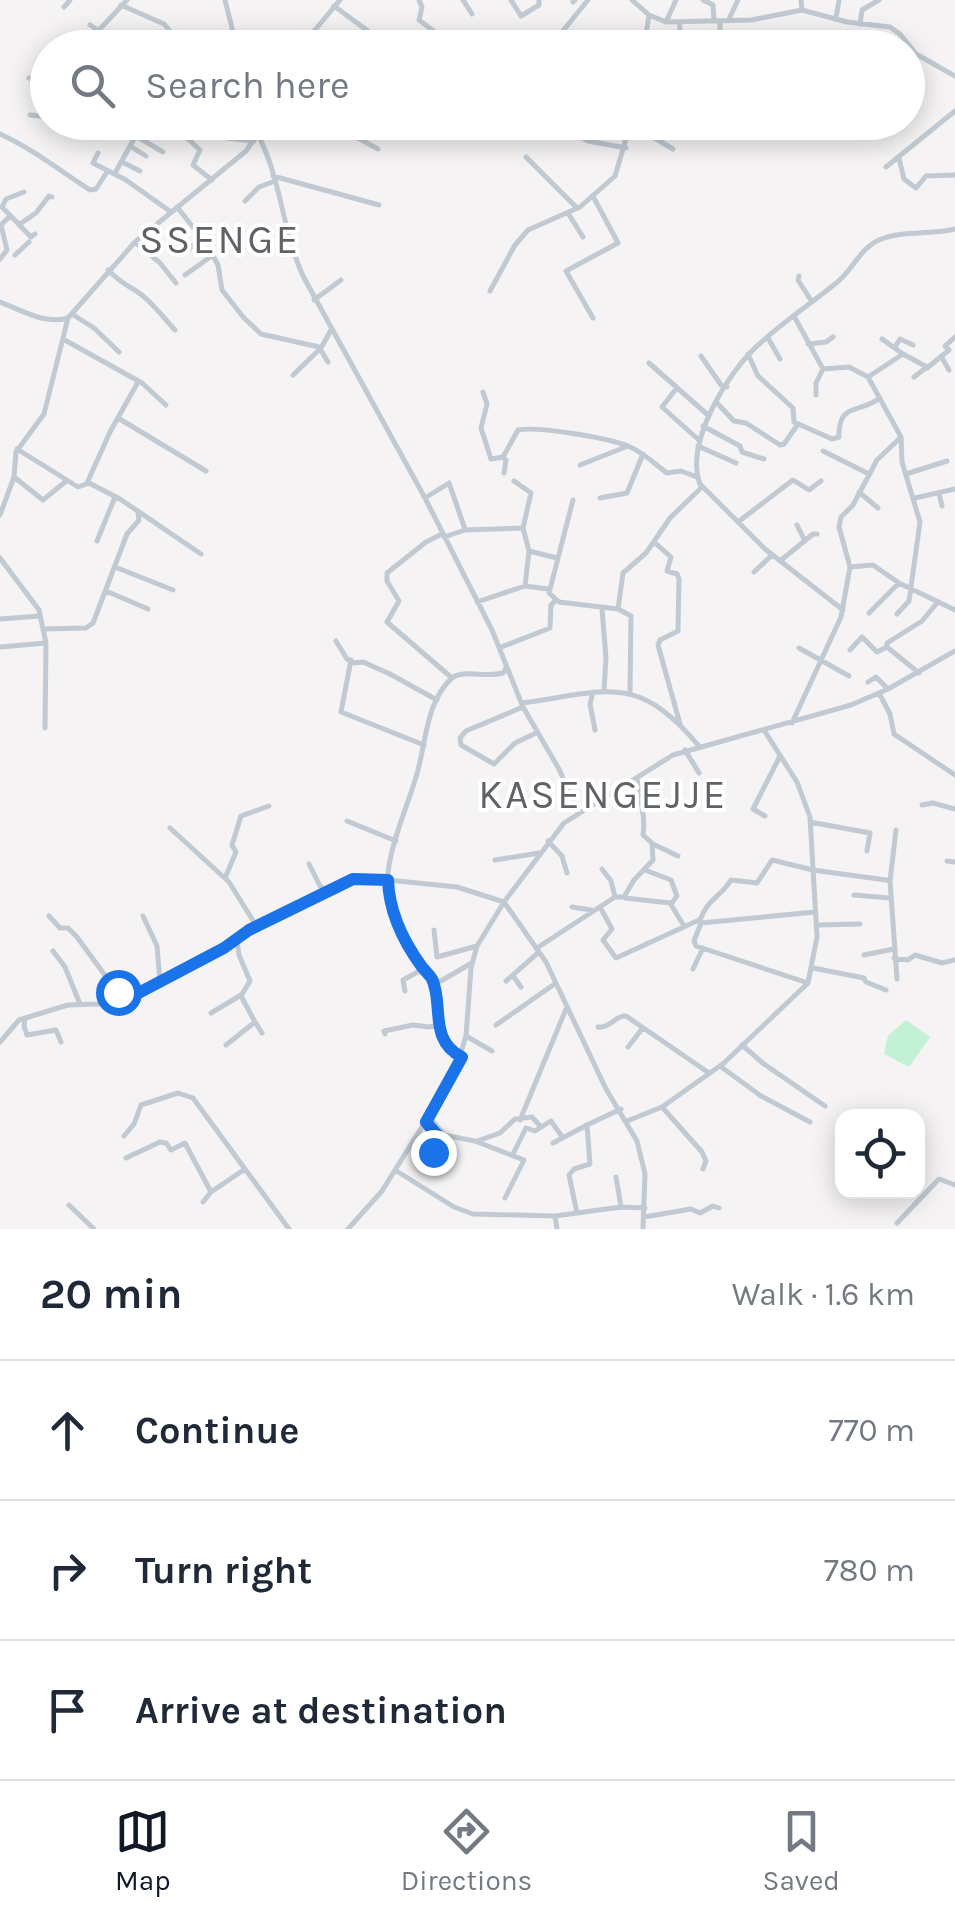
<!DOCTYPE html>
<html lang="en">
<head>
<meta charset="utf-8">
<style>
  body { margin:0; font-family:Karla,sans-serif; background:#f6f6f7; color:#1f2937 }
  .controls { position:absolute; right:30px; bottom:30px; display:grid; overflow:hidden; border-radius:20px; box-shadow:0 5px 25px #0003 }
  .controls button { width:90px; height:90px; display:grid; place-items:center; padding:0; border:0; border-bottom:2px solid #e0e1e3; background:#fff; color:#1f2937; font:50px sans-serif }
  .stop { position:absolute; width:30px; height:30px; margin:-22px; border:8px solid #1a73e8; border-radius:50%; background:#fff }
  .stop.end { background:#1a73e8; border-color:#fff; box-shadow:0 2px 10px #0008 }
  .list { margin:0; padding:0; list-style:none }
  h2 { display:flex; justify-content:space-between; align-items:center; height:130px; margin:0; padding:0 40px; font-size:42px }
  h2 small { font-size:32px; font-weight:400; color:#747a83 }
  .list li { display:grid; grid-template-columns:65px 1fr auto; gap:30px; align-items:center; box-sizing:border-box; height:140px; padding:0 40px; border-top:2px solid #e0e1e3 }
  .list b { display:block; font-size:38px; white-space:nowrap }
  .list em { font-size:32px; font-style:normal; color:#747a83 }
  .icon { flex:none; width:55px; height:55px; fill:none; stroke:currentColor; stroke-width:2; stroke-linecap:round; stroke-linejoin:round }
  .map { position:relative; flex:none; width:955px; height:1229px; overflow:hidden }
  .search { position:absolute; background:#fff; box-shadow:0 5px 25px #0003; left:30px; right:30px; top:30px; height:110px; display:flex; align-items:center; gap:25px; box-sizing:border-box; padding:0 35px; border-radius:55px; color:#747a83; font-size:38px }
  .sheet { height:550px; background:#fff }
  nav { display:flex; justify-content:space-around; align-items:center; box-sizing:border-box; height:140px; border-top:2px solid #e0e1e3; background:#fff; font-size:28px; color:#747a83 }
  nav a { display:grid; justify-items:center; gap:5px }
  nav .on { color:#111827 }
  .map>svg:first-child { display:block }
  .green { fill:#c3f1d5 }
  .lines { fill:none; stroke-linecap:round; stroke-linejoin:round }
  .minor { stroke:#c1cad2; stroke-width:5 }
  .route { stroke:#1a73e8; stroke-width:12 }
  .labels { text-anchor:middle; stroke-width:8; stroke-linejoin:round; paint-order:stroke }
  .quarter-label { font-size:40px; letter-spacing:2.5px; fill:#5f6368; stroke:#fff }
</style>
</head>
<body>
<div class="map">
<svg width="955" height="1229" viewBox="0 0 955 1229">
  <rect width="100%" height="100%" fill="#f5f3f3"/>
  <!-- green -->
  <path class="green" d="M906 1020 930 1037 909 1067 884 1054 888 1036Z"/>
  <g class="lines">
    <!-- minor -->
    <path class="minor" d="M225 0 237 48
      M419 0 422 7 419 20 456 48
      M463 0 472 14
      M511 0 521 16 539 5V0
      M632 0 649 15 666 22 751 20 802 10 847 22 890 27 900 34 916 54 955 76
      M703 0 713 5 714 21
      M801 0 802 10
      M573 2 575 0
      M121 5 164 24 184 48
      M334 6 391 48
      M64 7 70 0
      M836 18 839 0
      M720 21V48
      M728 21 738 0
      M666 22 676 0
      M860 24 862 10 879 0
      M90 25 127 48
      M99 30 127 0
      M163 48 175 33
      M253 48 254 47
      M300 48 340 0
      M549 48 588 0
      M644 48 649 15
      M679 48 680 22
      M29 78 48 83
      M30 115 48 117
      M103 122 160 129 167 122
      M329 122 378 149
      M196 123 187 138 200 150 193 165 212 180
      M556 123 588 141 626 148
      M631 124 673 149
      M227 129V138L254 141
      M257 133C281 177 282 230 303 276L425 498 492 630 523 707 559 769 578 812
      M0 134C33 149 59 170 90 190L96 189 107 172
      M136 136 163 152
      M130 146 146 156
      M98 153 93 163 126 180 171 212
      M526 157 577 208
      M899 158 904 179 916 188 926 176 955 175
      M122 162 140 171
      M886 167 955 111
      M115 173 140 128
      M273 176 379 205
      M24 192 6 199 2 207 31 237 35 234
      M245 201 259 187 275 181
      M177 207 208 246 218 265 222 290 244 318 261 334 319 347 328 362
      M568 213 583 237
      M20 224 36 213 49 196 52 197
      M135 242 160 263 176 283
      M187 251 202 237
      M15 255 29 242
      M0 259 7 250 1 225 10 216
      M108 270C117 279 124 284 133 289 149 298 163 317 175 330
      M185 275 213 255
      M799 276 798 280 812 302
      M490 291 515 245 528 230 580 207 615 176 631 122
      M314 300 341 280
      M0 302C21 310 45 325 68 318L135 242 246 151 257 135 256 122
      M72 314 94 328 119 352
      M794 316 823 369 849 367 868 377 901 437 902 462 920 522 909 601 897 614
      M593 318 566 271 618 243 594 198
      M768 338 780 359
      M63 339 142 383 166 405
      M808 344 826 342 833 337
      M895 347 900 339 913 345
      M748 354 758 376 793 408 794 422 832 439 839 437C838 402 859 414 880 398
      M903 354 927 367 914 377
      M701 356 721 385 727 387
      M942 358 949 370
      M649 363 708 415
      M927 368 949 350 945 346 955 337
      M293 375 321 348 331 330
      M868 377 903 354 882 339
      M676 389 662 407 700 441
      M483 392 487 404 481 428 491 459 503 457 518 430C538 426 608 438 628 446 643 452 655 464 667 473L681 471 697 477
      M816 395V383L823 369
      M717 403 734 421 746 423 780 445 784 444 798 424
      M118 418 206 471
      M703 426 740 446 742 452 764 459
      M698 446 736 463
      M17 449 78 487 89 483 120 499 201 554
      M823 451 869 474
      M503 457 506 460 504 473
      M580 465 628 446
      M906 474 947 461
      M14 477 43 500 65 482
      M514 481 531 493 523 528 529 551 525 586
      M87 483 110 432 138 382
      M859 492 878 508
      M939 493 942 506
      M425 498 449 483 465 529
      M600 498 627 493 643 454
      M915 498 955 489
      M573 500 549 593 559 602 618 609
      M0 515 14 477 16 452 44 414 68 318
      M738 522 793 480 809 490 821 481
      M797 525 805 541
      M442 534 426 542 387 573V581L399 601 387 622 452 678
      M444 537 465 530 523 528
      M97 541 115 497
      M654 542 671 557 667 571 677 574 679 579 678 631 660 640 658 645 680 724
      M529 551 557 558
      M0 558 39 610 46 643 0 647
      M780 561 813 534H817
      M115 567 173 590
      M850 567 839 527 841 517 853 505 877 460 901 437
      M754 572 772 555
      M106 591 148 609
      M477 602 525 586 548 589
      M602 609 606 658 604 690
      M843 610 765 549 700 484C685 445 724 380 751 352 775 327 808 306 835 284 852 272 859 249 879 240 901 230 931 235 955 229
      M869 613 899 583
      M0 619 40 616
      M44 629 86 628 93 623 127 534 139 520 138 513
      M336 641 347 659 354 663 363 662 390 674 437 700
      M499 648 550 628 551 605 555 601
      M799 648 849 676
      M850 650 862 637 877 652 887 647
      M351 660 341 712 424 745
      M919 673 887 647V643L922 621 937 603
      M868 682 876 677 888 689
      M593 692 590 704 595 730
      M630 693 631 616 618 609 623 573 646 553 670 518 702 487
      M879 693 890 714 894 734 955 775
      M522 703C606 692 636 671 699 746
      M523 707 466 731 460 738 461 745 494 764 515 743 536 733
      M792 723 841 617 850 567 873 565 899 583 955 610
      M45 728 46 643
      M685 750 699 773
      M922 805 933 803 955 809
      M765 816 753 809 779 758
      M347 821 396 841
      M810 822 870 833 867 851
      M170 828 229 882 257 927
      M548 841 562 856 567 873
      M655 845 678 856
      M495 860 539 853
      M947 861 955 862
      M309 864 320 886 328 892
      M602 869 611 881 615 897
      M645 870 671 880 677 896 671 904
      M225 878 236 852 232 845 241 816 269 806
      M890 881 896 830
      M854 895 889 898
      M625 898 670 903 684 926
      M572 907 591 910
      M600 907 612 929 603 940 616 958 699 920 701 923 694 941 696 946 808 983
      M49 916 60 928H68L77 937 123 1000
      M143 916 157 946 160 981
      M700 920C709 897 719 899 731 880L757 883 772 860 813 870 886 880 890 881 897 979
      M701 923 815 912
      M817 925 860 924
      M434 930 437 957 477 946
      M537 948 615 897H624L634 880 653 860 652 843 643 835C646 813 639 800 637 778
      M53 951 65 967 80 1004
      M864 955 894 949
      M894 958 908 960 915 955 942 963 955 960
      M813 968 864 978 866 982 886 990
      M693 969 703 948
      M513 976 521 987
      M433 981H441L470 964
      M506 981 539 952
      M405 991 403 980 423 969
      M211 1013 241 995
      M25 1018 24 1026 27 1035 56 1030 61 1042
      M255 1022 262 1033
      M496 1025 556 983
      M598 1027C610 1029 615 1015 626 1016L709 1073
      M385 1034 384 1031 413 1025 429 1027 439 1025
      M466 1036 492 1051
      M0 1042 19 1020 68 1005 98 1004 129 998 224 949 249 930 358 877 457 887 504 902 546 962 606 1089 637 1141 645 1174 643 1229
      M226 1045 255 1022 241 996 250 981 239 955 237 941
      M742 1045 764 1064 825 1106
      M628 1047 642 1029
      M461 1057C433 1043 441 1008 433 982 431 975 424 970 420 964 409 946 393 923 389 903 380 861 408 809 418 770 426 740 427 700 452 678 463 669 486 678 503 673L506 668
      M720 1066 761 1096 810 1122
      M662 1107 702 1152 706 1161 703 1169
      M429 1116 444 1135 475 1141 524 1160 505 1198
      M520 1120 566 1009
      M627 1121 662 1107 724 1063 808 983 817 937 810 817 797 782 764 730
      M425 1123 437 1132 433 1152
      M124 1136 134 1124 141 1105 178 1093 193 1098 289 1229
      M477 1141 500 1133 515 1119 532 1117 541 1127
      M553 1143 587 1125
      M513 1154 526 1128 535 1131 551 1121 563 1138
      M126 1158 160 1142 166 1143 171 1150 185 1143 211 1192
      M395 1170 454 1207 473 1214 555 1216 621 1207 645 1208
      M616 1177 621 1207
      M203 1202 211 1192 245 1169
      M69 1205 94 1229
      M577 1213 569 1175 574 1169 590 1164 587 1125 621 1109
      M555 1216 557 1229
      M644 1217 691 1209 700 1213 713 1206 719 1208
      M897 1223 939 1179 955 1185
      M348 1229 382 1191 454 1075 466 1036 471 968 477 946 504 902 564 823 673 755 851 705 888 689 955 651"/>
  </g>
  <g class="lines">
    <!-- route -->
    <path class="route" d="M118 992 123 1000 129 998 224 948 249 930 353 879 388 880C389 911 403 941 422 967 423 968 431 977 432 979 444 1004 428 1040 462 1057L426 1122 437 1135 433 1152"/>
  </g>
  <g class="labels">
    <!-- quarter labels -->
    <g class="quarter-label">
      <text x="220" y="253">SSENGE</text>
      <text x="603" y="808">KASENGEJJE</text>
    </g>
  </g>
</svg>
<div class="controls">
<button><svg class="icon" aria-label="locate" viewBox="0 0 24 24"><circle cx="12" cy="12" r="6"/><path d="M12 2v4M12 18v4M2 12h4M18 12h4"/></svg></button>
</div>
<div class="stop" style="left:118px;top:992px"></div>
<div class="stop end" style="left:433px;top:1152px"></div>
<div class="search"><svg class="icon" aria-label="search" viewBox="0 0 24 24"><circle cx="10" cy="10" r="6"/><path d="M15 15l6 6"/></svg>Search here</div>
</div>
<section class="sheet">
<h2>20 min<small>Walk · 1.6 km</small></h2>
<ul class="list">
<li><svg class="icon" aria-label="ahead" viewBox="0 0 24 24"><path d="M12 20V5M6 11l6-6 6 6"/></svg><div><b>Continue</b></div><em>770 m</em></li>
<li><svg class="icon" aria-label="right" viewBox="0 0 24 24"><path d="M7 20v-9h11M14 6l5 5-5 5"/></svg><div><b>Turn right</b></div><em>780 m</em></li>
<li><svg class="icon" aria-label="arrive" viewBox="0 0 24 24"><path d="M6 21V4h12l-3 4 3 4H6"/></svg><div><b>Arrive at destination</b></div></li>
</ul>
</section>
<nav>
<a class="on"><svg class="icon" aria-label="map" viewBox="0 0 24 24"><path d="M3 6l6-2 6 2 6-2v14l-6 2-6-2-6 2zM9 4v14M15 6v14"/></svg>Map</a>
<a><svg class="icon" aria-label="directions" viewBox="0 0 24 24"><path d="M12 3l9 9-9 9-9-9zM9 14v-3h6M13 9l2 2-2 2"/></svg>Directions</a>
<a><svg class="icon" aria-label="saved" viewBox="0 0 24 24"><path d="M7 4h10v16l-5-4-5 4z"/></svg>Saved</a>
</nav>
</body>
</html>
